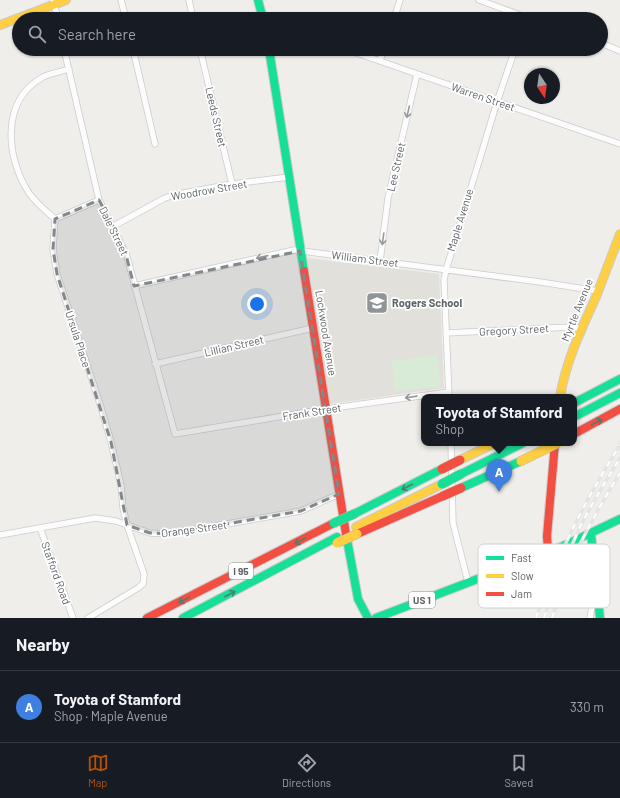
<!DOCTYPE html>
<html lang="en">
<head>
<meta charset="utf-8">
<style>
  body { margin:0; font-family:Barlow,sans-serif; background:#242831; color:#f1f3f6 }
  .compass { position:absolute; left:524px; top:68px; width:36px; height:36px; border-radius:50%; background:#171b24; box-shadow:0 1px 3px #0004; rotate:167deg }
  .you { position:absolute; left:257px; top:304px; width:14px; height:14px; margin:-10px; border:3px solid #fff; border-radius:50%; background:#1a73e8; box-shadow:0 0 0 6px #1a73e833 }
  .badge { display:grid; place-items:center; width:26px; height:26px; border-radius:50%; background:#b45309; color:#fff; font-size:13px; font-weight:700 }
  .pin { position:absolute; translate:-50% -33px; filter:drop-shadow(0 1px 2px #0008) }
  .pin::after { content:''; position:absolute; top:21px; width:14px; height:12px; background:inherit; clip-path:polygon(0 0,100% 0,50% 100%) }
  .popup { position:absolute; left:421px; top:394px; width:156px; height:52px; box-sizing:border-box; display:grid; place-content:center; border-radius:8px; background:#171b24; filter:drop-shadow(0 1px 3px #0005); font-size:13px; white-space:nowrap; color:#9ea1a6 }
  .popup b { font-size:15px; color:#f1f3f6 }
  .popup::after { content:''; position:absolute; left:50%; top:100%; margin-left:-8px; border:8px solid transparent; border-top-color:#171b24 }
  .list { margin:0; padding:0; list-style:none }
  h2 { display:flex; justify-content:space-between; align-items:center; height:52px; margin:0; padding:0 16px; font-size:17px }
  h2 small { font-size:13px; font-weight:400; color:#9ea1a6 }
  .list li { display:grid; grid-template-columns:26px 1fr auto; gap:12px; align-items:center; box-sizing:border-box; height:72px; padding:0 16px; border-top:1px solid #363941 }
  .list b { display:block; font-size:15px; white-space:nowrap }
  .list p { margin:0; font-size:13px; white-space:nowrap; color:#9ea1a6 }
  .list em { font-size:13px; font-style:normal; color:#9ea1a6 }
  .icon { flex:none; width:22px; height:22px; fill:none; stroke:currentColor; stroke-width:2; stroke-linecap:round; stroke-linejoin:round }
  .map { position:relative; flex:none; width:620px; height:618px; overflow:hidden }
  .search { position:absolute; background:#171b24; box-shadow:0 1px 3px #0004; left:12px; right:12px; top:12px; height:44px; display:flex; align-items:center; gap:10px; box-sizing:border-box; padding:0 14px; border-radius:22px; color:#9ea1a6; font-size:15px }
  .sheet { height:124px; background:#171b24 }
  nav { display:flex; justify-content:space-around; align-items:center; box-sizing:border-box; height:56px; border-top:1px solid #363941; background:#171b24; font-size:11px; color:#9ea1a6 }
  nav a { display:grid; justify-items:center; gap:2px }
  nav .on { color:#b45309 }
  .map>svg:first-child { display:block }
  .education { fill:#e2e0da }
  .garden { fill:#d8ebd6 }
  .lines { fill:none; stroke-linecap:round; stroke-linejoin:round }
  .street-casing { stroke:#cbcccc; stroke-width:7 }
  .fast-casing { stroke:#cacacb; stroke-width:10 }
  .slow-casing { stroke:#cacacb; stroke-width:10 }
  .jam-casing { stroke:#cacacb; stroke-width:10 }
  .street { stroke:#fdfcfc; stroke-width:5.5 }
  .fast { stroke:#16e098; stroke-width:8 }
  .slow { stroke:#ffcf43; stroke-width:8 }
  .jam { stroke:#f24e42; stroke-width:8 }
  .rail-casing { stroke:#e4e4e4; stroke-width:3.5 }
  .rail { stroke:#fff; stroke-width:2; stroke-dasharray:6; stroke-linecap:butt }
  .fast-bridge-casing { stroke:#c8b996; stroke-width:10; stroke-linecap:butt }
  .slow-bridge-casing { stroke:#c8b996; stroke-width:10; stroke-linecap:butt }
  .jam-bridge-casing { stroke:#c8b996; stroke-width:10; stroke-linecap:butt }
  .fast-bridge { stroke:#16e098; stroke-width:9 }
  .slow-bridge { stroke:#ffcf43; stroke-width:9 }
  .jam-bridge { stroke:#f24e42; stroke-width:9 }
  .oneway { stroke:#96999c }
  .oneway2 { stroke:#507c72 }
  .marked { fill:#84888a; fill-opacity:0.2; stroke:#84888a; stroke-width:3; stroke-dasharray:8 5; stroke-linejoin:round }
  .labels { text-anchor:middle; stroke-width:3.5; stroke-linejoin:round; paint-order:stroke }
  .shield { fill:#fff; stroke:#8f9295; stroke-width:1 }
  .shield-label { font-size:10px; font-weight:bold; fill:#5f6368 }
  .street-label { font-size:11px; fill:#5f6368; stroke:#fff }
  .poi-label { font-size:11px; font-weight:bold; fill:#5f6368; stroke:#fff; text-anchor:start }
  .key { fill:#fff; stroke:#cfd0d2; stroke-width:1 }
  .key-label { font-size:11px; fill:#5f6368 }
</style>
</head>
<body>
<div class="map">
<svg width="620" height="618" viewBox="0 0 620 618">
  <rect width="100%" height="100%" fill="#efeeea"/>
  <!-- education -->
  <path class="education" d="M307 258 439 274 444 388 330 404Z"/>
  <!-- garden -->
  <path class="garden" d="M438 355 440 386 395 391 392 361Z"/>
  <g class="lines">
    <!-- street casing -->
    <g class="street-casing">
      <path id="street" d="M53 0 58 19
        M121 0 126 19
        M189 0 193 19
        M479 0 531 19
        M394 19 400 0
        M601 43 620 51
        M64 49 99 200 126 253 175 434 326 409 449 392
        M133 49 155 144
        M200 49 232 184
        M345 49 620 144
        M380 60 384 49
        M69 69C60 72 51 73 43 77 0 101 6 158 29 193 36 203 46 211 55 219L53 249 57 274 100 404 111 442 121 485 123 508 127 525 144 574 143 584 138 588 88 618
        M55 219 99 200
        M112 227 163 199 173 195 232 184 289 177
        M380 261 388 198 417 74
        M134 286 294 250 540 282 598 291
        M446 333 573 327 581 329
        M155 364 313 328
        M449 397 444 280 446 270 497 102 515 49
        M451 443 453 523 468 582
        M40 528 73 618
        M0 535 95 518 116 521 150 533 169 534 301 511 339 494
        M590 618 592 606 596 593"/>
    </g>
    <!-- fast casing -->
    <g class="fast-casing">
      <path id="fast" d="M258 0 263 19
        M269 49 304 271
        M574 403 620 379
        M574 417 620 393
        M461 474 523 443
        M461 488 521 461
        M354 514 442 469
        M346 534 358 599 368 618
        M591 534 600 618
        M183 618 337 537
        M376 618 561 547 620 519"/>
    </g>
    <!-- slow casing -->
    <g class="slow-casing">
      <path id="slow" d="M0 25 66 0
        M560 397C566 361 581 330 596 297 604 276 612 255 620 234
        M460 460 495 443
        M356 527 442 484"/>
    </g>
    <!-- jam casing -->
    <g class="jam-casing">
      <path id="jam" d="M304 271 346 534
        M574 434 620 409
        M357 534 443 496
        M548 551 547 536 555 443
        M147 618 334 523"/>
    </g>
    <!-- street -->
    <use href="#street" class="street"/>
    <!-- fast -->
    <use href="#fast" class="fast"/>
    <!-- slow -->
    <use href="#slow" class="slow"/>
    <!-- jam -->
    <use href="#jam" class="jam"/>
    <!-- rail casing -->
    <g class="rail-casing">
      <path id="rail" d="M536 618C556 556 586 499 620 445
        M544 618C554 587 566 557 580 527 592 503 606 481 620 458
        M552 618C560 595 567 571 578 548 591 522 605 497 620 473"/>
    </g>
    <!-- rail -->
    <use href="#rail" class="rail"/>
    <!-- fast-bridge casing -->
    <g class="fast-bridge-casing">
      <path id="fast-bridge" d="M442 484 461 474
        M334 523 354 514"/>
    </g>
    <!-- slow-bridge casing -->
    <g class="slow-bridge-casing">
      <path id="slow-bridge" d="M521 461 558 443
        M337 543 357 534"/>
    </g>
    <!-- jam-bridge casing -->
    <g class="jam-bridge-casing">
      <path id="jam-bridge" d="M442 469 460 460
        M443 496 461 488"/>
    </g>
    <!-- fast-bridge -->
    <use href="#fast-bridge" class="fast-bridge"/>
    <!-- slow-bridge -->
    <use href="#slow-bridge" class="slow-bridge"/>
    <!-- jam-bridge -->
    <use href="#jam-bridge" class="jam-bridge"/>
  </g>
  <!-- one-way arrows -->
  <defs><path id="oneway-shaft" d="M-6 0H5M1.5-3L5.5 0L1.5 3" fill="none" stroke-width="1.6" stroke-linecap="round" stroke-linejoin="round"/></defs>
  <g class="oneway">
    <use href="#oneway-shaft" transform="translate(408 112) rotate(103)"/>
    <use href="#oneway-shaft" transform="translate(383 239) rotate(98)"/>
    <use href="#oneway-shaft" transform="translate(262 257) rotate(167)"/>
    <use href="#oneway-shaft" transform="translate(411 397) rotate(172)"/>
  </g>
  <g class="oneway2">
    <use href="#oneway-shaft" transform="translate(597 422) rotate(-28)"/>
    <use href="#oneway-shaft" transform="translate(407 487) rotate(153)"/>
    <use href="#oneway-shaft" transform="translate(300 541) rotate(153)"/>
    <use href="#oneway-shaft" transform="translate(230 594) rotate(-27)"/>
    <use href="#oneway-shaft" transform="translate(184 600) rotate(153)"/>
  </g>
  <!-- marked area -->
  <path class="marked" d="M99 200 124 247 134 286 300 251 339 494 301 511 169 534 150 533 127 525 111 442 57 274 53 249 55 219Z"/>
  <!-- icons -->
  <defs>
    <g id="school-square" transform="scale(1.15)"><rect x="-9" y="-9" width="18" height="18" rx="4" fill="#919496" stroke="#fff"/><path d="M0-5L7-2L0 1L-7-2ZM-4 1L0 2.5L4 1V4Q0 6-4 4Z" fill="#fff"/></g>
  </defs>
  <g fill-rule="evenodd">
    <use href="#school-square" x="377" y="303"/>
  </g>
  <g class="labels">
    <!-- shield labels -->
    <g class="shield">
      <rect x="229" y="563" width="24" height="16" rx="3"/>
      <rect x="409" y="592" width="26" height="16" rx="3"/>
    </g>
    <g class="shield-label">
      <text x="241" y="575">I 95</text>
      <text x="422" y="604">US 1</text>
    </g>
    <!-- street labels -->
    <g class="street-label">
      <text transform="translate(483 97) rotate(19)" y="4">Warren Street</text>
      <text transform="translate(216 117) rotate(77)" y="4">Leeds Street</text>
      <text transform="translate(396 167) rotate(-77)" y="4">Lee Street</text>
      <text transform="translate(209 190) rotate(-10)" y="4">Woodrow Street</text>
      <text transform="translate(460 220) rotate(-73)" y="4">Maple Avenue</text>
      <text transform="translate(114 231) rotate(64)" y="4">Dale Street</text>
      <text transform="translate(365 259) rotate(7)" y="4">William Street</text>
      <text transform="translate(577 310) rotate(-68)" y="4">Myrtle Avenue</text>
      <text transform="translate(514 330) rotate(-3)" y="4">Gregory Street</text>
      <text transform="translate(326 333) rotate(81)" y="4">Lockwood Avenue</text>
      <text transform="translate(78 339) rotate(72)" y="4">Ursula Place</text>
      <text transform="translate(234 346) rotate(-13)" y="4">Lillian Street</text>
      <text transform="translate(312 412) rotate(-9)" y="4">Frank Street</text>
      <text transform="translate(194 529) rotate(-8)" y="4">Orange Street</text>
      <text transform="translate(56 573) rotate(70)" y="4">Stafford Road</text>
    </g>
    <!-- poi labels -->
    <g class="poi-label">
      <text x="392" y="307">Rogers School</text>
    </g>
  </g>
  <!-- legend -->
  <rect x="478" y="544" width="132" height="64" rx="6" class="key"/>
  <rect x="486" y="556" width="18" height="4" fill="#16e098"/>
  <rect x="486" y="574" width="18" height="4" fill="#ffcf43"/>
  <rect x="486" y="592" width="18" height="4" fill="#f24e42"/>
  <g class="key-label">
    <text x="511" y="562">Fast</text>
    <text x="511" y="580">Slow</text>
    <text x="511" y="598">Jam</text>
  </g>
</svg>
<svg class="compass" viewBox="-18 -18 36 36"><path d="M0-13l5 13h-10z" fill="#e53935"/><path d="M0 13l5-13h-10z" fill="#9ea1a6"/></svg>
<div class="you"></div>
<div class="pin badge" style="left:499px;top:492px;background:#3f7fe0">A</div>
<div class="popup"><b>Toyota of Stamford</b>Shop</div>
<div class="search"><svg class="icon" aria-label="search" viewBox="0 0 24 24"><circle cx="10" cy="10" r="6"/><path d="M15 15l6 6"/></svg>Search here</div>
</div>
<section class="sheet">
<h2>Nearby<small></small></h2>
<ul class="list">
<li><span class="badge" style="background:#3f7fe0">A</span><div><b>Toyota of Stamford</b><p>Shop · Maple Avenue</p></div><em>330 m</em></li>
</ul>
</section>
<nav>
<a class="on"><svg class="icon" aria-label="map" viewBox="0 0 24 24"><path d="M3 6l6-2 6 2 6-2v14l-6 2-6-2-6 2zM9 4v14M15 6v14"/></svg>Map</a>
<a><svg class="icon" aria-label="directions" viewBox="0 0 24 24"><path d="M12 3l9 9-9 9-9-9zM9 14v-3h6M13 9l2 2-2 2"/></svg>Directions</a>
<a><svg class="icon" aria-label="saved" viewBox="0 0 24 24"><path d="M7 4h10v16l-5-4-5 4z"/></svg>Saved</a>
</nav>
</body>
</html>
